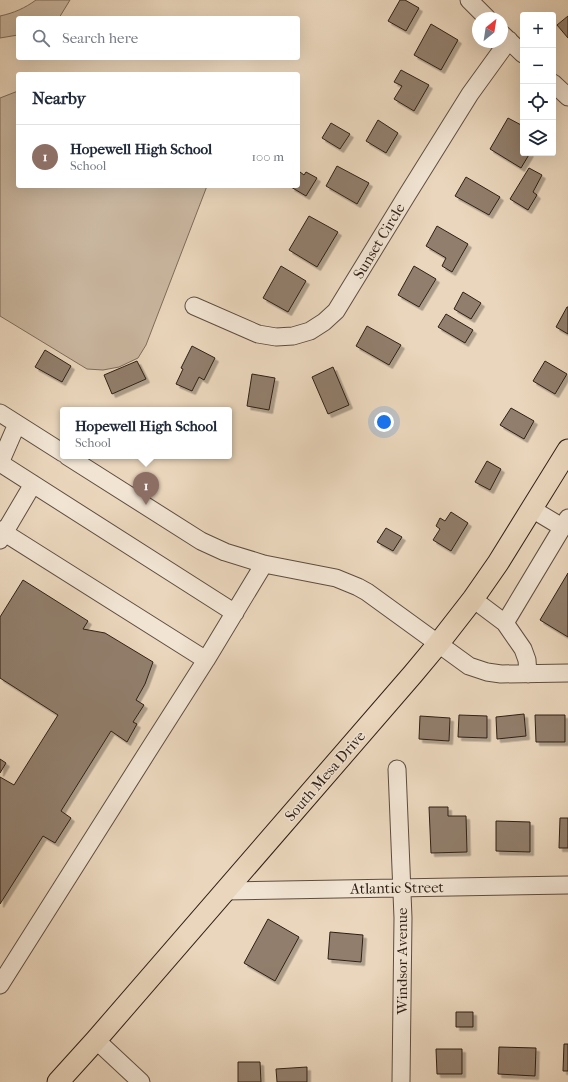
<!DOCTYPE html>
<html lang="en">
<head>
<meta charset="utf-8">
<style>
  body { margin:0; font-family:"IM FELL French Canon",serif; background:#f6f6f7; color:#1f2937 }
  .controls { position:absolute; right:12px; top:12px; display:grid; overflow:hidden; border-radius:4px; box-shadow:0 4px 16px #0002 }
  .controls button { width:36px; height:36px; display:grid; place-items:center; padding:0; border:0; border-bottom:1px solid #e0e1e3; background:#fff; color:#1f2937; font:20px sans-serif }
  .compass { position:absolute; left:472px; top:12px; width:36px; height:36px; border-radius:50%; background:#fff; box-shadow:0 4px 16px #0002; rotate:30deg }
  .you { position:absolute; left:384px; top:422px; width:14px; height:14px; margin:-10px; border:3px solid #fff; border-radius:50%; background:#1a73e8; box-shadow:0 0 0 6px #1a73e833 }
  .badge { display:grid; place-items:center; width:26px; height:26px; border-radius:50%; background:#1a73e8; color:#fff; font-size:13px; font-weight:700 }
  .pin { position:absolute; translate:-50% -33px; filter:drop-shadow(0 1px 2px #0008) }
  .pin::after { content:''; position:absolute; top:21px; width:14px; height:12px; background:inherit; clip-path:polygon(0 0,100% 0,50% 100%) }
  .popup { position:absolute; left:60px; top:407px; width:172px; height:52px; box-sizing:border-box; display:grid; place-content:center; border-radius:4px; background:#fff; filter:drop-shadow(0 1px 3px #0005); font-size:13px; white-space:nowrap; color:#747a83 }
  .popup b { font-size:15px; color:#1f2937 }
  .popup::after { content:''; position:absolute; left:50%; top:100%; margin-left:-8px; border:8px solid transparent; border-top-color:#fff }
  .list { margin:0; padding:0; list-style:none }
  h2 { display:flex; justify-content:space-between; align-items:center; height:52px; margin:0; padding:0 16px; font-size:17px }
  h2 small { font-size:13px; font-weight:400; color:#747a83 }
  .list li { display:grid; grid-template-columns:26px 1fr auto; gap:12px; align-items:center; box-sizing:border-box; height:64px; padding:0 16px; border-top:1px solid #e0e1e3 }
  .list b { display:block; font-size:15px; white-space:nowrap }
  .list p { margin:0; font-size:13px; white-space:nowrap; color:#747a83 }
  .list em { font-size:13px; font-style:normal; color:#747a83 }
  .icon { flex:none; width:22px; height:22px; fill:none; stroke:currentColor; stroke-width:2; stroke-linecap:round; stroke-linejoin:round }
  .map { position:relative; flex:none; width:568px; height:1082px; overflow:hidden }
  .search { position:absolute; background:#fff; box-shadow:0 4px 16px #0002; left:16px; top:16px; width:284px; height:44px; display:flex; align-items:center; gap:10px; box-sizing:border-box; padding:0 14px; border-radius:4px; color:#747a83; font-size:15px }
  .panel { position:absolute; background:#fff; box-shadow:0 4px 16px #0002; left:16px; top:72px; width:284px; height:116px; border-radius:4px }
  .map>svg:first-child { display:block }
  .green { fill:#cab7a0; stroke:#7d6b5b }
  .building { fill:#917e6c; stroke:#301f16; filter:url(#shadow) }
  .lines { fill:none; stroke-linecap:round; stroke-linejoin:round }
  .minor-casing { stroke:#5e4d40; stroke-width:19 }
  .major-casing { stroke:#301f16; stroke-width:23 }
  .minor { stroke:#f1e4d3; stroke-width:17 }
  .major { stroke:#ead6bc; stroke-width:21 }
  .labels { text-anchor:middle; stroke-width:3; stroke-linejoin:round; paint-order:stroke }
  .street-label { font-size:15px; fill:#301f16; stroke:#f1e4d3 }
</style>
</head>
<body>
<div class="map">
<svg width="568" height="1082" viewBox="0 0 568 1082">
  <defs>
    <filter id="shadow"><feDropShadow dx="3.5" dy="3.5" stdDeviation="0" flood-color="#0004"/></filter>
  </defs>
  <rect width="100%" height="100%" fill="#ead6bc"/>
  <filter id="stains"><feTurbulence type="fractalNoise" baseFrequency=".005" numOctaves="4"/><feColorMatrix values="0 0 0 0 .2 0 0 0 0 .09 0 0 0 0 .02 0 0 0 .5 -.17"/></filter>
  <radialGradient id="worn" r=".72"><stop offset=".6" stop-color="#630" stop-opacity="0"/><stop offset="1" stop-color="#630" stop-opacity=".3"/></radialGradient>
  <!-- green -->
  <path class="green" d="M36 0H70L59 18H18V35L0 38V16C14 13 25 8 36 0Z
    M18 91V186H207L146 345 138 358 119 367 103 370 87 369 0 316V98Z"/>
  <!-- building -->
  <path class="building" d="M400 0H405L419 8 406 31 388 21Z
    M568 16V38L557 25Z
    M431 24 458 40 441 70 414 55Z
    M401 70 429 85 414 111 394 99 402 86 394 82Z
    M508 118 523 126V153H530L521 168 490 149Z
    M378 120 398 133 386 153 366 141Z
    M331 123 350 134 340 149 322 138Z
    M337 166 369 183 357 204 326 186Z
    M529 168 542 175 533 192 537 195 528 210 510 199Z
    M300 172 304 175 306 172 317 178 306 196 291 187 298 186V175Z
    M466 177 500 197 489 215 455 196Z
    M309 216 338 232 317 267 289 250Z
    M437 226 468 244 452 272 442 266 446 258 426 246Z
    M281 266 306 281 288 312 263 298Z
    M414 266 436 279 419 307 398 295Z
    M463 292 481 303 471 319 454 309Z
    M567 307H568V334L556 327Z
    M446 314 473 330 465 343 438 327Z
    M367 326 401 345 389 365 356 346Z
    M192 346 215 358 204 380 199 377 192 391 176 384 183 369 181 368Z
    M45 350 71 366 62 382 35 367Z
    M137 361 146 379 112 394 104 375Z
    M545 361 567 374 555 394 533 381Z
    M333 367 349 405 328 414 312 377Z
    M252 374 275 378 269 410 247 406Z
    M511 408 534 421 524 439 500 425Z
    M487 461 501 469 490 490 475 482Z
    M451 512 468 523 451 551 433 540 440 529 436 526 440 518 445 521Z
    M386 528 402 537 393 551 377 542Z
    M568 573V637L540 620Z
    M23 580 88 621 83 629 105 633 153 662 145 684 136 700 144 705 133 722 137 724 127 742 111 731 61 811 71 818 55 843 43 836 0 904V777L14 785 58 715 0 678V617Z
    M524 714 526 736 497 739 496 717Z
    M459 715 487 716V738L458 737Z
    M535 715H565V742H536Z
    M420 716 450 718 449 741 419 739Z
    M0 759 6 763 0 773Z
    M429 807H448V816H466L467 852 431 853Z
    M560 818H568V848H559Z
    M496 821 530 822V852L496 851Z
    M268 919 299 937 275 981 244 963Z
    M330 932 363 935 361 962 328 959Z
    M456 1012H473V1027H456Z
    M564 1044H568V1071H563Z
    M499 1047 536 1048 535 1076 498 1074Z
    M436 1049H462V1074H437Z
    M238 1062H260L261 1082H238Z
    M307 1067V1082H277L276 1069Z"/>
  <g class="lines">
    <!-- minor casing -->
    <g class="minor-casing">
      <path id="minor" d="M469 0 487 18
        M502 34 523 54
        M553 83 568 97
        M194 306 258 334 276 337 293 336 310 331 324 322 336 311 407 195 470 94 509 40
        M0 413 63 453
        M17 424 0 463 235 613
        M67 456 201 541 225 552 264 564 336 578 358 587 367 592 469 666 487 672 501 674 568 673
        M532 509 562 527
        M0 530 206 660
        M0 540 33 484
        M473 599 505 623 523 649 527 660 528 674
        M505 623 568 518
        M397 769 403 918 401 1082
        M225 891 568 885
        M0 985 148 751 206 660 264 564
        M96 1040 141 1082"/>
    </g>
    <!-- major casing -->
    <g class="major-casing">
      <path id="major" d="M58 1082 96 1040 413 674 438 644 473 599 498 563 568 450"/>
    </g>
    <!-- minor -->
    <use href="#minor" class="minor"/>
    <!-- major -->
    <use href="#major" class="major"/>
  </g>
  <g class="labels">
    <!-- street labels -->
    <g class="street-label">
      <text transform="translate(379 241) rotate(-59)" y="5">Sunset Circle</text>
      <text transform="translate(325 776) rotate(-49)" y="5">South Mesa Drive</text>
      <text transform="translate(397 888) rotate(-1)" y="5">Atlantic Street</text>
      <text transform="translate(402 961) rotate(-90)" y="5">Windsor Avenue</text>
    </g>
  </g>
  <rect width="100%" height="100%" filter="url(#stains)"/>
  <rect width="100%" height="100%" fill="url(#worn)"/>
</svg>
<div class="controls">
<button>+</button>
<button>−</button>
<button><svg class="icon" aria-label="locate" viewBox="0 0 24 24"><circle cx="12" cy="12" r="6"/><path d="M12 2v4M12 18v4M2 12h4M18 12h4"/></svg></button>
<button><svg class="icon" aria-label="layers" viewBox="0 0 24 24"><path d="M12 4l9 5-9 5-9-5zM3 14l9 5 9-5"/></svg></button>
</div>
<svg class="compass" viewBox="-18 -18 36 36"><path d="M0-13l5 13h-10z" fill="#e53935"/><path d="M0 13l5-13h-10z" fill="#747a83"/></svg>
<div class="you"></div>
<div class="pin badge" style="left:146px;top:505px;background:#8d6e63">1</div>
<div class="popup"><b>Hopewell High School</b>School</div>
<div class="search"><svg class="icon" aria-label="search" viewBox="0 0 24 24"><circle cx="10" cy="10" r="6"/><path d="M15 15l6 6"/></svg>Search here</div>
<section class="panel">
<h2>Nearby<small></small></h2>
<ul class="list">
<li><span class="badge" style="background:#8d6e63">1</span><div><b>Hopewell High School</b><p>School</p></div><em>100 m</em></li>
</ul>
</section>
</div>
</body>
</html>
